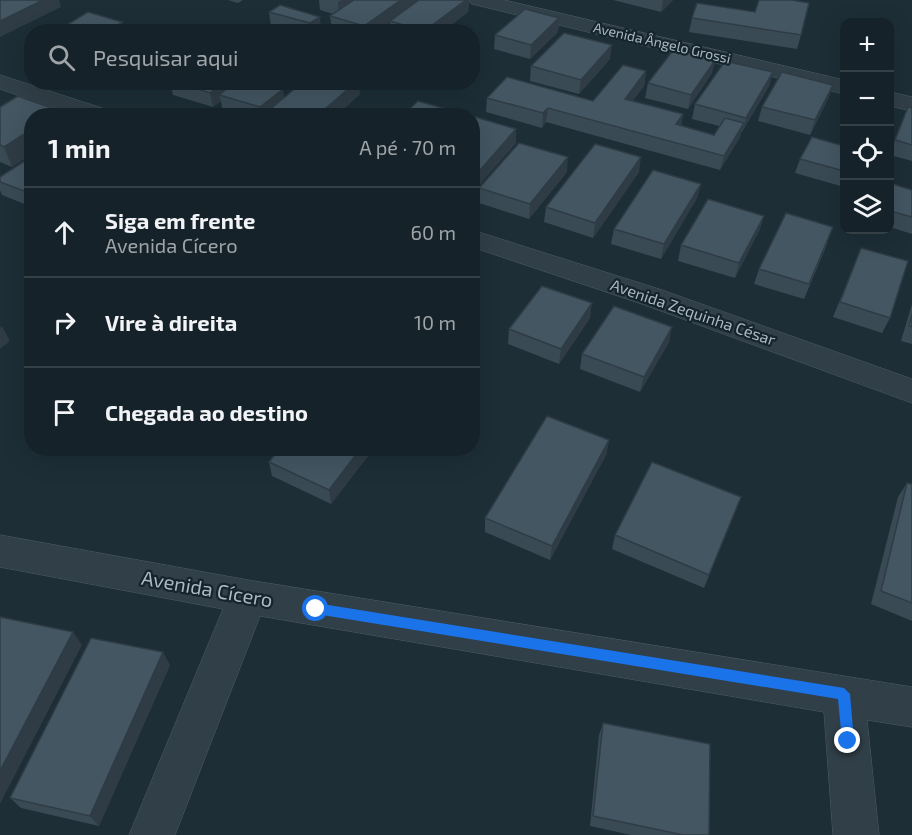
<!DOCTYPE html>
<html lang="pt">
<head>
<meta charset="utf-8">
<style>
  body { margin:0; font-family:"Exo 2",sans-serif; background:#232f35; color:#f1f3f6 }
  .controls { position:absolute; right:18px; top:18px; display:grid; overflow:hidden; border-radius:12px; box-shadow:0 6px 24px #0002 }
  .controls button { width:54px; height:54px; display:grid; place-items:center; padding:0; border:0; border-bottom:2px solid #353f46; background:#162229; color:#f1f3f6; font:30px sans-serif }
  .stop { position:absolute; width:18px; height:18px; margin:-14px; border:4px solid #1a73e8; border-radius:50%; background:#fff }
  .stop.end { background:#1a73e8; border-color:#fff; box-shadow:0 2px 6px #0008 }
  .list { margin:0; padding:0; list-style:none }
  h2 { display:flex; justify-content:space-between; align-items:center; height:78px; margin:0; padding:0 24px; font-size:26px }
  h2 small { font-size:20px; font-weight:400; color:#9ea4a8 }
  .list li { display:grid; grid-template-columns:39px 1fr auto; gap:18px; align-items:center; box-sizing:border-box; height:90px; padding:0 24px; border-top:2px solid #353f46 }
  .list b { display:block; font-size:22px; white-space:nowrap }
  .list p { margin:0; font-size:20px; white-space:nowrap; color:#9ea4a8 }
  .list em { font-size:20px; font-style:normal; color:#9ea4a8 }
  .icon { flex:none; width:33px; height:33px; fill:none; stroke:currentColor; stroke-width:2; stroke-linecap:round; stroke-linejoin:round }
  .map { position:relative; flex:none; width:912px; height:835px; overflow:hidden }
  .search { position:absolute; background:#162229; box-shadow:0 6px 24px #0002; left:24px; top:24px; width:456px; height:66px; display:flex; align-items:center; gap:15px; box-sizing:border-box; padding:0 21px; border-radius:24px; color:#9ea4a8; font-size:22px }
  .panel { position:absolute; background:#162229; box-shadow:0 6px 24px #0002; left:24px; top:108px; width:456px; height:348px; border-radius:24px }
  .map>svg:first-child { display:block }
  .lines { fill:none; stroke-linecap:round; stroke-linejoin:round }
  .street-casing { stroke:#4e5d66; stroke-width:1 }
  .street { fill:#313f48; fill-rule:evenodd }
  .wall { fill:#3a4a54 }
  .shaded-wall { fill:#2f3c45 }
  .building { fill:#435662; stroke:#2f3c45; stroke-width:1.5 }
  .route { fill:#1a73e8 }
  .labels { text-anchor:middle; stroke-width:4.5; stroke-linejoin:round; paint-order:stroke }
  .far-street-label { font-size:14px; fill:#aabac5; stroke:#16242c }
  .street-label { font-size:16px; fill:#aabac5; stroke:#16242c }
  .near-street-label { font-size:20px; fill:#aabac5; stroke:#16242c }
</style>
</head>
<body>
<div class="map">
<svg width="912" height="835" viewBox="0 0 912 835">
  <rect width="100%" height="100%" fill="#1d2e37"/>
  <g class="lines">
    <!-- street casing -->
    <g class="street-casing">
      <path id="street" d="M469 0H504L844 80V94L472 4Z
        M0 75 111 111 114 116H78L0 89Z
        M890 92 912 97V111L890 106Z
        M472 230 662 290 912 379V403L642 304 472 247Z
        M0 535 248 580 912 687V727L867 720 879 835H833L824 712 260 616 175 835H129L223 609 0 567Z"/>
    </g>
    <!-- street -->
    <use href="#street" class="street"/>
  </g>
  <!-- wall -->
  <path class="wall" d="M228 0H243L238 3Z
    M319 0H469L468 12 442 32H390V22L376 32H338L332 30 330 16 333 14 320 10Z
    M613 0H673L661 12Z
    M269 12 321 27 338 32H291L271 26Z
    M559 18 558 32 530 59 494 49 495 35Z
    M692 18 801 35 797 49 689 32Z
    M610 59 579 94 530 81 531 66Z
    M646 71 644 86 632 101 683 114 681 126 714 135 719 126 692 119 695 104 773 72 769 86 742 132H741L740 137 720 170 546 122 542 128 486 112 487 98 593 101Z
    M712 73 688 109 645 98 648 83Z
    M170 82H262L284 97 360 94 336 116H243L222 109 221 101 213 107 173 95Z
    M833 85 828 99 810 135 758 121 762 107Z
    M0 107 60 111 62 116H32L12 167 0 162Z
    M908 107 912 108V161L890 155V153Z
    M472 116 516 143 474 191 472 190Z
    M844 132V187L795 173 800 159 839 145Z
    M32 156V207L2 195 0 190V177Z
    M567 172 529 219 479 203V188Z
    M639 172 593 238 544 222 546 207Z
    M890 183 912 190V234L890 227Z
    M701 184 697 198 661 259 611 244 614 229Z
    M764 216 759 231 735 278 678 261 681 245Z
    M828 242 804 299 754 284 759 269Z
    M861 248 890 318 882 333 833 317Z
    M912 304V344L901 341Z
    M590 318 559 364 508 344 509 329Z
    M669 342 640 392 580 369 582 354Z
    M609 440 606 455 550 560 485 532V518Z
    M374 448 331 504 272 476 269 462Z
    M907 483 912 484V621L871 604 898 497Z
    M741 497 704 588 612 549 615 535Z
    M170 665 99 826 21 808 10 798Z
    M603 723 709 835H631L590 826 599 735Z"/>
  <!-- shaded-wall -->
  <path class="shaded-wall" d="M43 0H59L61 7 0 37V21Z
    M341 0H362L339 16 338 2Z
    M401 0H420L376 32H364V26Z
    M466 0H469L468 12 442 32H424Z
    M663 0H673L661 12Z
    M320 17 321 31 311 32 310 23Z
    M559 18 558 32 530 59 531 45Z
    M122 22 125 32H107Z
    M612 45 610 59 579 94 581 80Z
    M716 59 712 73 688 109 691 95Z
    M646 71 644 86 623 114 625 99Z
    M773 72 769 86 742 132 746 118Z
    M223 82H246L219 95 221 101 213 107 210 93Z
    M356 82H359L360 94 336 116H317Z
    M833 85 828 99 810 135 815 120Z
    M283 89 285 103 269 110V116H261L260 107Z
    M548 108 546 122 542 128 543 113Z
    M60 111 62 116H52Z
    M683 114 680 129 676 124Z
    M744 123 740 137 720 170 724 156Z
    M32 129V154L12 167 4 147Z
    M516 129V143L474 191 475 176Z
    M568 157 567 172 529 219 530 204Z
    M641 157 639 172 593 238 595 223Z
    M701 184 697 198 661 259 664 244Z
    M764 216 759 231 735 278 739 263Z
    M592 303 590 318 559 364 561 349Z
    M2 326 10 341 0 349V328Z
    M672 327 669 342 640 392 644 377Z
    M609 440 606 455 550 560 552 546Z
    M361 448H374L331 504 329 490Z
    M73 632 82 645 0 804V771Z
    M163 652 170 665 99 826 90 816Z"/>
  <!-- building -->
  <path class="building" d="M0 0H43L0 21Z
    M354 0H401L364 26 330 16Z
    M419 0H466L424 31 390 21Z
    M759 0H792L809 3 801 35 692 18 697 3 755 12Z
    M280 5 320 17 310 23 269 12Z
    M525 9 559 18 531 45 495 35Z
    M88 12 122 22 107 32H55Z
    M315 25 338 32H306Z
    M564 33 612 45 581 80 531 66Z
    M674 49 716 59 691 95 648 83Z
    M725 61 773 72 746 118 695 104Z
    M623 65 646 71 625 99 683 114 676 124 714 135 725 118 744 123 724 156 548 108 543 113 487 98 507 77 593 101Z
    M782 72 833 85 815 120 762 107Z
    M177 82H223L210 93Z
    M235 82H262L283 89 260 107 219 95Z
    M303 82H356L317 116H288L269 110Z
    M18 96 60 111 52 116H32V129L4 147 0 145V107Z
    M418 101 460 113 458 116H402Z
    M908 107 912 108V145L895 140Z
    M472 116 516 129 475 176 472 175Z
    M844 132V139L841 138Z
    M812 137 844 146V171L800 159Z
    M519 143 568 157 530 204 479 188Z
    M595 144 641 157 595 223 546 207Z
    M32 156V194L0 182V177Z
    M653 170 701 184 664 244 614 229Z
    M890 183 912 190V217L890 211Z
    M708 199 764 216 739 263 681 245Z
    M786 213 833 227 809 284 759 269Z
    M861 248 908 261 890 318 840 302Z
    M542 286 592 303 561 349 509 329Z
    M614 306 672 327 644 377 582 354Z
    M912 314V327L909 326Z
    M547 416 609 440 552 546 485 518Z
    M280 448H361L329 490 269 462Z
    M652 462 741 497 709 575 615 535Z
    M907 483 912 484V603L881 591Z
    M0 617 73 632 0 771Z
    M91 638 163 652 90 816 10 798Z
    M603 723 710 744 709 835H683L593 816Z"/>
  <!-- route -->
  <path class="route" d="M316 603 844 688 850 694 854 741 852 745 848 747 843 745 842 741 838 699 316 614 311 609Z"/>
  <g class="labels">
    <!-- far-street labels -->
    <g class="far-street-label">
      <text transform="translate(662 43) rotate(13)" y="5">Avenida Ângelo Grossi</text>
    </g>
    <!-- street labels -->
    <g class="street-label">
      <text transform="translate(693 312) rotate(19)" y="6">Avenida Zequinha César</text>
    </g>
    <!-- near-street labels -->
    <g class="near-street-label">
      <text transform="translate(207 589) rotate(10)" y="7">Avenida Cícero</text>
    </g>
  </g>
</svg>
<div class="controls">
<button>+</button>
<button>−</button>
<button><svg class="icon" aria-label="locate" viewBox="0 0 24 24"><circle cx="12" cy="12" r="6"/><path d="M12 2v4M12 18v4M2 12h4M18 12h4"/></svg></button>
<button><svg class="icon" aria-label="layers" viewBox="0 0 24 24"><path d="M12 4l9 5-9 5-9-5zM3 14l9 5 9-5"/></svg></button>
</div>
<div class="stop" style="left:316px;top:609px"></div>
<div class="stop end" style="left:848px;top:741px"></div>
<div class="search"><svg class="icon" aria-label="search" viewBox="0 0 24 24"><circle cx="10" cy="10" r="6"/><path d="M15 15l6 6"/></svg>Pesquisar aqui</div>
<section class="panel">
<h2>1 min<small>A pé · 70 m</small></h2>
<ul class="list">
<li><svg class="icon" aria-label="ahead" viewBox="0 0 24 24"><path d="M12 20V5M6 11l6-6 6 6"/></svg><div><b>Siga em frente</b><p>Avenida Cícero</p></div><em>60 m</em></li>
<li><svg class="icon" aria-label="right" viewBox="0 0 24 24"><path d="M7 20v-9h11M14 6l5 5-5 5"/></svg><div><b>Vire à direita</b></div><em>10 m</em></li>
<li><svg class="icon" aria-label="arrive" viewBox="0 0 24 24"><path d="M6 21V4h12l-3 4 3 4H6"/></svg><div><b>Chegada ao destino</b></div></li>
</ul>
</section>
</div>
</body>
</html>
